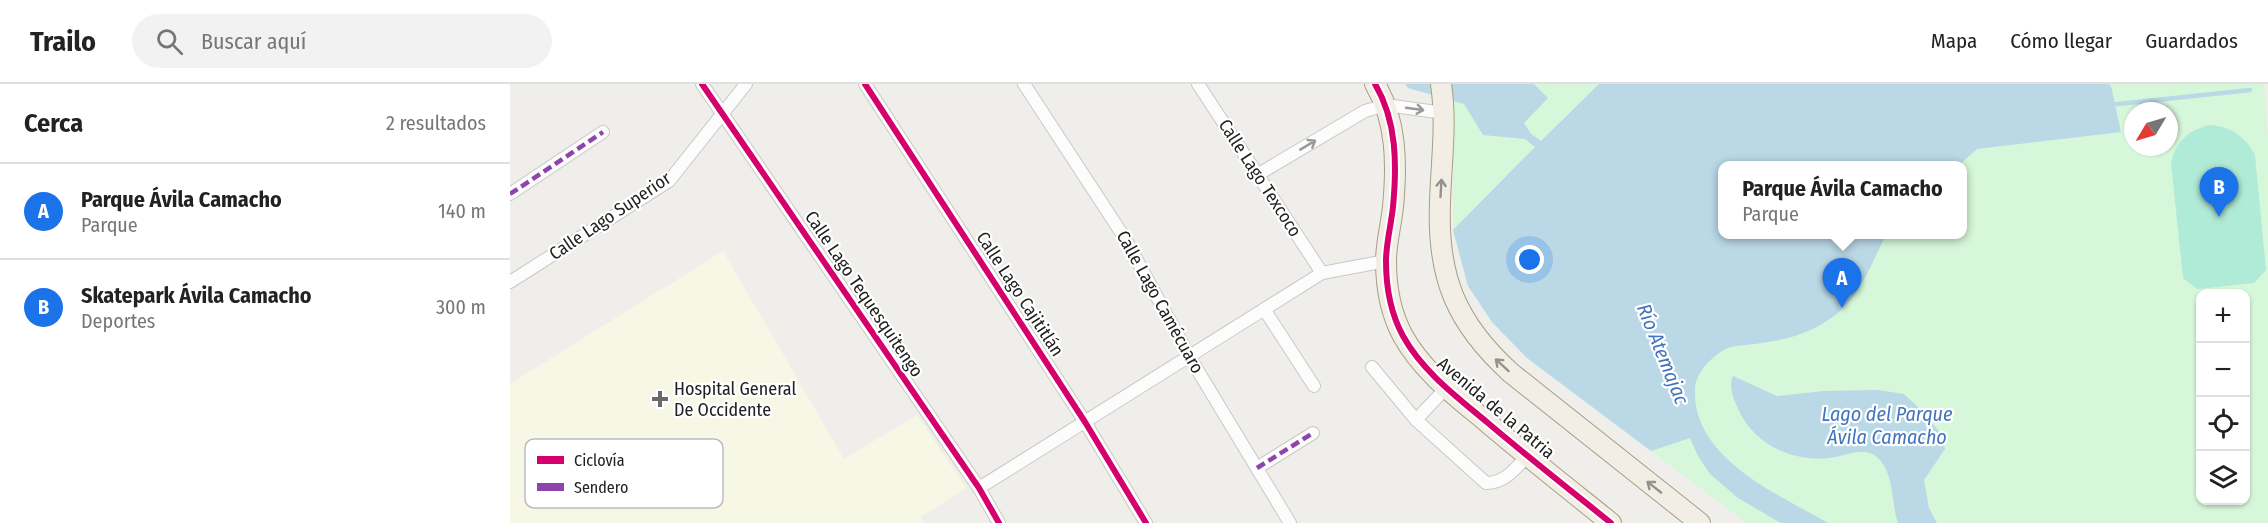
<!DOCTYPE html>
<html lang="es">
<head>
<meta charset="utf-8">
<style>
  body { margin:0; font-family:"Fira Sans Condensed",sans-serif; background:#f2f2f2; color:#222 }
  .controls { position:absolute; right:18px; bottom:18px; display:grid; overflow:hidden; border-radius:12px; box-shadow:0 2px 4px #0004 }
  .controls button { width:54px; height:54px; display:grid; place-items:center; padding:0; border:0; border-bottom:2px solid #e0e0e0; background:#fff; color:#222; font:30px sans-serif }
  .compass { position:absolute; left:1614px; top:18px; width:54px; height:54px; border-radius:50%; background:#fff; box-shadow:0 2px 4px #0004; rotate:232deg }
  .you { position:absolute; left:1020px; top:176px; width:21px; height:21px; margin:-15px; border:4px solid #fff; border-radius:50%; background:#1a73e8; box-shadow:0 0 0 9px #1a73e833 }
  .badge { display:grid; place-items:center; width:39px; height:39px; border-radius:50%; background:#1a73e8; color:#fff; font-size:20px; font-weight:700 }
  .pin { position:absolute; translate:-50% -50px; filter:drop-shadow(0 2px 3px #0008) }
  .pin::after { content:''; position:absolute; top:32px; width:21px; height:18px; background:inherit; clip-path:polygon(0 0,100% 0,50% 100%) }
  .popup { position:absolute; left:1208px; top:77px; width:249px; height:78px; box-sizing:border-box; display:grid; place-content:center; border-radius:12px; background:#fff; filter:drop-shadow(0 2px 4px #0005); font-size:20px; white-space:nowrap; color:#767676 }
  .popup b { font-size:22px; color:#222 }
  .popup::after { content:''; position:absolute; left:50%; top:100%; margin-left:-12px; border:12px solid transparent; border-top-color:#fff }
  .list { margin:0; padding:0; list-style:none }
  h2 { display:flex; justify-content:space-between; align-items:center; height:78px; margin:0; padding:0 24px; font-size:26px }
  h2 small { font-size:20px; font-weight:400; color:#767676 }
  .list li { display:grid; grid-template-columns:39px 1fr auto; gap:18px; align-items:center; box-sizing:border-box; height:96px; padding:0 24px; border-top:2px solid #e0e0e0 }
  .list b { display:block; font-size:22px; white-space:nowrap }
  .list p { margin:0; font-size:20px; white-space:nowrap; color:#767676 }
  .list em { font-size:20px; font-style:normal; color:#767676 }
  .icon { flex:none; width:33px; height:33px; fill:none; stroke:currentColor; stroke-width:2; stroke-linecap:round; stroke-linejoin:round }
  .map { position:relative; flex:none; width:1758px; height:439px; overflow:hidden }
  header { display:flex; align-items:center; gap:36px; box-sizing:border-box; height:84px; padding:0 30px; background:#fff; border-bottom:2px solid #e0e0e0 }
  header strong { font-size:28px }
  nav { display:flex; gap:33px; margin-inline-start:auto; font-size:21px }
  .search { width:420px; height:54px; background:#f2f2f2; display:flex; align-items:center; gap:15px; box-sizing:border-box; padding:0 21px; border-radius:33px; color:#767676; font-size:22px }
  main { display:flex }
  aside { flex:1; background:#fff }
  .map>svg:first-child { display:block }
  .education { fill:#f7f7e6 }
  .park { fill:#d6f7d9; fill-rule:evenodd }
  .pitch { fill:#b0ebd7 }
  .water { fill:#bad8e6 }
  .lines { fill:none; stroke-linecap:round; stroke-linejoin:round }
  .stream { stroke:#bad8e6; stroke-width:4.5 }
  .street-casing { stroke:#c8c8c6; stroke-width:14 }
  .primary-casing { stroke:#a69e85; stroke-width:22 }
  .street { stroke:#fdfcfc; stroke-width:12 }
  .primary { stroke:#f2eee6; stroke-width:20 }
  .quiet { stroke:#8e44ad; stroke-width:4.5; stroke-dasharray:9 4.5; stroke-linecap:butt }
  .cycleway-casing { stroke:#fff; stroke-width:10 }
  .cycleway { stroke:#d6006c; stroke-width:6 }
  .oneway { stroke:#9a9999 }
  .oneway2 { stroke:#94928d }
  .poi-dot { fill:#696967; stroke:#fff; stroke-width:2 }
  .labels { text-anchor:middle; stroke-width:4.5; stroke-linejoin:round; paint-order:stroke }
  .street-label { font-size:18px; fill:#212121; stroke:#fff }
  .poi-label { font-size:18px; fill:#212121; stroke:#fff; text-anchor:start }
  .water-label { font-size:20px; font-style:italic; fill:#4274bc; stroke:#fff }
  .key { fill:#fff; stroke:#bcbcbc; stroke-width:1.5 }
  .key-label { font-size:16px; fill:#212121 }
</style>
</head>
<body>
<header>
<strong>Trailo</strong>
<div class="search"><svg class="icon" aria-label="search" viewBox="0 0 24 24"><circle cx="10" cy="10" r="6"/><path d="M15 15l6 6"/></svg>Buscar aquí</div>
<nav><a>Mapa</a><a>Cómo llegar</a><a>Guardados</a></nav>
</header>
<main>
<aside>
<h2>Cerca<small>2 resultados</small></h2>
<ul class="list">
<li><span class="badge">A</span><div><b>Parque Ávila Camacho</b><p>Parque</p></div><em>140 m</em></li>
<li><span class="badge">B</span><div><b>Skatepark Ávila Camacho</b><p>Deportes</p></div><em>300 m</em></li>
</ul>
</aside>
<div class="map">
<svg width="1758" height="439" viewBox="0 0 1758 439">
  <rect width="100%" height="100%" fill="#efeeea"/>
  <!-- education -->
  <path class="education" d="M213 167 334 375 407 331 456 404 411 433 414 439H0V300Z"/>
  <!-- park -->
  <path class="park" d="M940 0H1754L1758 54V439H1237L1017 274 982 238 958 202 943 146V20ZM1623 27H1659V63H1623ZM1212 82H1452V150H1212ZM1690 210H1736V416H1690Z"/>
  <!-- pitch -->
  <path class="pitch" d="M1700 41C1722 43 1734 52 1745 71L1756 186 1744 199 1687 205 1673 194 1661 79C1666 57 1678 46 1700 41Z"/>
  <!-- water -->
  <path class="water" d="M895 0H1024L1038 14 1014 39 1021 50 1031 57 1089 0H1598L1601 2 1611 48 1467 65 1449 81 1212 82V150L1376 151C1361 180 1348 218 1318 236 1294 252 1273 256 1245 260 1237 261 1226 261 1218 264 1204 270 1186 288 1185 304 1181 374 1268 410 1318 439H1271L1228 414 1200 390 1188 372 1180 354 1141 367 1017 274 982 238 958 202 943 146 1025 63 1015 55 973 51 954 20 898 4Z
    M1223 292 1267 312 1314 307 1368 306 1394 310 1413 328 1431 350 1435 365 1414 396 1419 424 1427 439H1388C1381 419 1385 391 1368 374 1354 361 1336 372 1320 374 1283 378 1245 361 1229 327 1224 315 1218 304 1223 292Z"/>
  <g class="lines">
    <!-- stream -->
    <path class="stream" d="M1599 21 1740 6"/>
    <!-- street casing -->
    <g class="street-casing">
      <path id="street" d="M192 0 469 404 489 439
        M355 0 575 338 636 439
        M514 0 616 156 679 272 780 439
        M688 0 812 189
        M747 91 855 27 876 21 934 29
        M0 110 93 48
        M0 198 159 97 236 0
        M754 225 804 302
        M862 283 906 336 936 304
        M906 336 976 399C995 399 1005 385 1017 372
        M747 384 803 349
        M469 404 812 189 876 177"/>
    </g>
    <!-- primary casing -->
    <g class="primary-casing">
      <path id="primary" d="M865 0C887 37 887 81 883 123 881 141 876 160 876 177 876 202 881 230 893 252 913 288 947 313 978 339 1018 373 1060 406 1101 439
        M931 0C937 40 931 79 930 119 927 193 946 239 1001 289L1190 439"/>
    </g>
    <!-- street -->
    <use href="#street" class="street"/>
    <!-- primary -->
    <use href="#primary" class="primary"/>
    <!-- quiet -->
    <path class="quiet" d="M0 110 93 48
      M747 384 803 349"/>
    <!-- cycleway casing -->
    <g class="cycleway-casing">
      <path id="cycleway" d="M192 0 469 404 489 439
        M355 0 575 338 636 439
        M865 0C887 37 887 81 883 123 881 141 876 160 876 177 876 202 881 230 893 252 913 288 947 313 978 339 1018 373 1060 406 1101 439"/>
    </g>
    <!-- cycleway -->
    <use href="#cycleway" class="cycleway"/>
  </g>
  <!-- one-way arrows -->
  <defs><path id="oneway-shaft" d="M-6 0H5M1.5-3L5.5 0L1.5 3" fill="none" stroke-width="1.6" stroke-linecap="round" stroke-linejoin="round" transform="scale(1.5)"/></defs>
  <g class="oneway">
    <use href="#oneway-shaft" transform="translate(905 25) rotate(8)"/>
    <use href="#oneway-shaft" transform="translate(798 61) rotate(-31)"/>
  </g>
  <g class="oneway2">
    <use href="#oneway-shaft" transform="translate(931 104) rotate(-87)"/>
    <use href="#oneway-shaft" transform="translate(992 281) rotate(-138)"/>
    <use href="#oneway-shaft" transform="translate(1144 403) rotate(-142)"/>
  </g>
  <!-- markers -->
  <path class="poi-dot" d="M147 306h6v6h6v6h-6v6h-6v-6h-6v-6h6z"/>
  <g class="labels">
    <!-- street labels -->
    <g class="street-label">
      <text transform="translate(750 94) rotate(57)" y="6">Calle Lago Texcoco</text>
      <text transform="translate(100 132) rotate(-34)" y="6">Calle Lago Superior</text>
      <text transform="translate(354 210) rotate(56)" y="6">Calle Lago Tequesquitengo</text>
      <text transform="translate(510 210) rotate(57)" y="6">Calle Lago Cajititlán</text>
      <text transform="translate(650 218) rotate(61)" y="6">Calle Lago Camécuaro</text>
      <text transform="translate(986 324) rotate(40)" y="6">Avenida de la Patria</text>
    </g>
    <!-- poi labels -->
    <g class="poi-label">
      <text x="164" y="311">Hospital General<tspan x="164" dy="21">De Occidente</tspan></text>
    </g>
    <!-- water labels -->
    <g class="water-label">
      <text transform="translate(1153 270) rotate(68)" y="7">Río Atemajac</text>
      <text x="1377" y="337">Lago del Parque<tspan x="1377" dy="23">Ávila Camacho</tspan></text>
    </g>
  </g>
  <!-- legend -->
  <rect x="15" y="355" width="198" height="69" rx="9" class="key"/>
  <rect x="27" y="372" width="27" height="8" fill="#d6006c"/>
  <rect x="27" y="399" width="27" height="8" fill="#8e44ad"/>
  <g class="key-label">
    <text x="64" y="382">Ciclovía</text>
    <text x="64" y="409">Sendero</text>
  </g>
</svg>
<div class="controls">
<button>+</button>
<button>−</button>
<button><svg class="icon" aria-label="locate" viewBox="0 0 24 24"><circle cx="12" cy="12" r="6"/><path d="M12 2v4M12 18v4M2 12h4M18 12h4"/></svg></button>
<button><svg class="icon" aria-label="layers" viewBox="0 0 24 24"><path d="M12 4l9 5-9 5-9-5zM3 14l9 5 9-5"/></svg></button>
</div>
<svg class="compass" viewBox="-18 -18 36 36"><path d="M0-13l5 13h-10z" fill="#e53935"/><path d="M0 13l5-13h-10z" fill="#767676"/></svg>
<div class="you"></div>
<div class="pin badge" style="left:1332px;top:224px">A</div>
<div class="popup"><b>Parque Ávila Camacho</b>Parque</div>
<div class="pin badge" style="left:1709px;top:133px">B</div>
</div>
</main>
</body>
</html>
